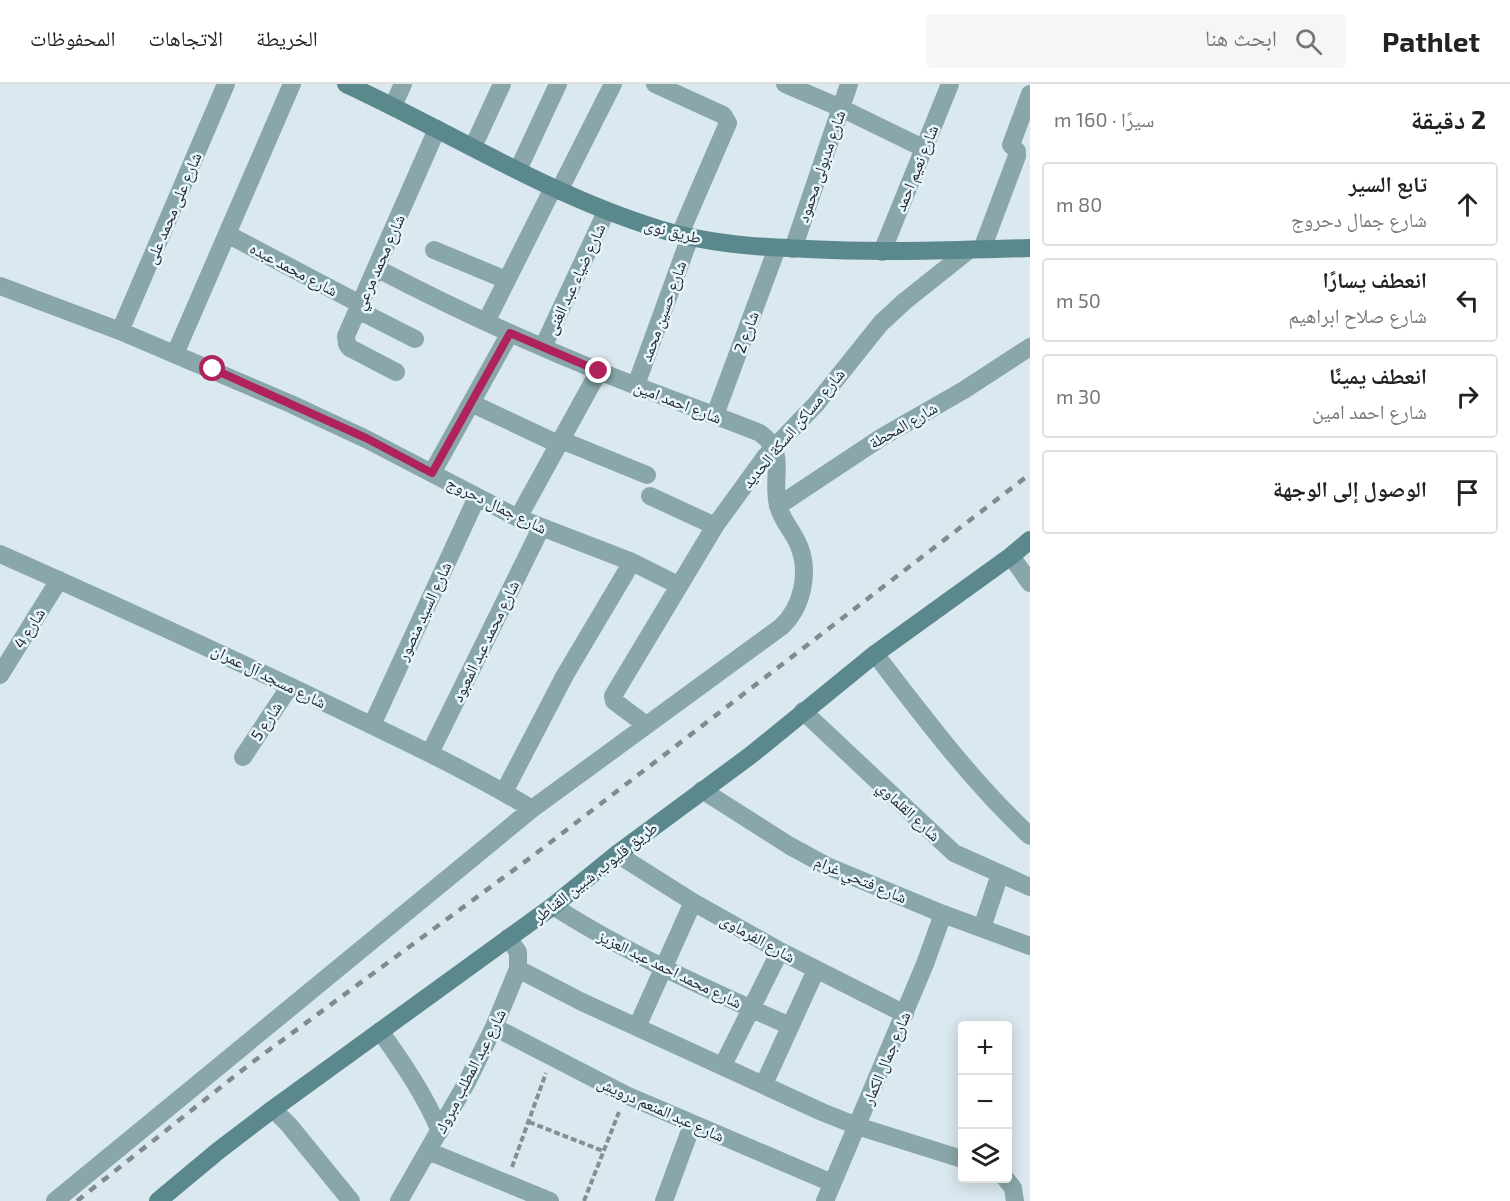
<!DOCTYPE html>
<html lang="ar">
<head>
<meta charset="utf-8">
<style>
  body { margin:0; font-family:"Exo 2","Noto Naskh Arabic",sans-serif; background:#f6f6f6; color:#222; direction:rtl }
  .controls { position:absolute; right:18px; bottom:18px; display:grid; overflow:hidden; border-radius:6px; box-shadow:0 3px 15px #0003 }
  .controls button { width:54px; height:54px; display:grid; place-items:center; padding:0; border:0; border-bottom:2px solid #e0e0e0; background:#fff; color:#222; font:30px sans-serif }
  .stop { position:absolute; width:18px; height:18px; margin:-14px; border:4px solid #af225c; border-radius:50%; background:#fff }
  .stop.end { background:#af225c; border-color:#fff; box-shadow:0 2px 6px #0008 }
  .list { margin:0; padding:0; list-style:none }
  h2 { display:flex; justify-content:space-between; align-items:center; height:78px; margin:0; padding:0 24px; font-size:26px }
  h2 small { font-size:20px; font-weight:400; color:#767676 }
  .list li { display:grid; grid-template-columns:39px 1fr auto; gap:18px; align-items:center; box-sizing:border-box; height:84px; margin:0 12px 12px; padding:0 12px; border:2px solid #e0e0e0; border-radius:6px }
  .list b { display:block; font-size:22px; white-space:nowrap }
  .list p { margin:0; font-size:20px; white-space:nowrap; color:#767676 }
  .list em { font-size:20px; font-style:normal; color:#767676 }
  .icon { flex:none; width:33px; height:33px; fill:none; stroke:currentColor; stroke-width:2; stroke-linecap:round; stroke-linejoin:round }
  .map { position:relative; flex:none; width:1030px; height:1117px; overflow:hidden; direction:ltr }
  header { display:flex; align-items:center; gap:36px; box-sizing:border-box; height:84px; padding:0 30px; background:#fff; border-bottom:2px solid #e0e0e0 }
  header strong { font-size:28px }
  nav { display:flex; gap:33px; margin-inline-start:auto; font-size:21px }
  .search { width:420px; height:54px; background:#f6f6f6; display:flex; align-items:center; gap:15px; box-sizing:border-box; padding:0 21px; border-radius:6px; color:#767676; font-size:22px }
  main { display:flex }
  aside { flex:1; background:#fff }
  .map>svg:first-child { display:block }
  .lines { fill:none; stroke-linecap:round; stroke-linejoin:round }
  .path { stroke:#848e93; stroke-width:4; stroke-dasharray:6 3; stroke-linecap:butt }
  .street { stroke:#89a7aa; stroke-width:18 }
  .secondary { stroke:#5a888d; stroke-width:18 }
  .rail { stroke:#808a8f; stroke-width:4.5; stroke-dasharray:8 8; stroke-linecap:butt }
  .route { stroke:#af225c; stroke-width:8 }
  .labels { text-anchor:middle; stroke-width:5; stroke-linejoin:round; paint-order:stroke }
  .street-label { font-size:16px; fill:#24292c; stroke:#e7f5fd }
</style>
</head>
<body>
<header>
<strong>Pathlet</strong>
<div class="search"><svg class="icon" aria-label="search" viewBox="0 0 24 24"><circle cx="10" cy="10" r="6"/><path d="M15 15l6 6"/></svg>ابحث هنا</div>
<nav><a>الخريطة</a><a>الاتجاهات</a><a>المحفوظات</a></nav>
</header>
<main>
<aside>
<h2>2 دقيقة<small>سيرًا · 160 m</small></h2>
<ul class="list">
<li><svg class="icon" aria-label="ahead" viewBox="0 0 24 24"><path d="M12 20V5M6 11l6-6 6 6"/></svg><div><b>تابع السير</b><p>شارع جمال دحروج</p></div><em>80 m</em></li>
<li><svg class="icon" aria-label="left" viewBox="0 0 24 24"><path d="M17 20v-9H6M10 6l-5 5 5 5"/></svg><div><b>انعطف يسارًا</b><p>شارع صلاح ابراهيم</p></div><em>50 m</em></li>
<li><svg class="icon" aria-label="right" viewBox="0 0 24 24"><path d="M7 20v-9h11M14 6l5 5-5 5"/></svg><div><b>انعطف يمينًا</b><p>شارع احمد امين</p></div><em>30 m</em></li>
<li><svg class="icon" aria-label="arrive" viewBox="0 0 24 24"><path d="M6 21V4h12l-3 4 3 4H6"/></svg><div><b>الوصول إلى الوجهة</b></div></li>
</ul>
</aside>
<div class="map">
<svg width="1030" height="1117" viewBox="0 0 1030 1117">
  <rect width="100%" height="100%" fill="#dae8ef"/>
  <g class="lines">
    <!-- path -->
    <path class="path" d="M529 1038 603 1067
      M512 1083 546 989
      M584 1117 619 1028"/>
    <!-- street -->
    <path class="street" d="M655 0 723 31 728 39 680 150
      M785 0 841 24 923 64
      M393 22 403 0
      M473 63 502 0
      M518 86 558 0
      M559 107 613 0
      M227 150 360 220
      M793 165 849 0
      M982 165 1017 72V67L1011 61 1030 10
      M434 166 506 196
      M882 168 950 0
      M0 202 120 247 291 320 366 355 518 434 632 478 678 501
      M358 226 415 255
      M486 238 553 104
      M120 247 226 0
      M543 263 606 128
      M175 270 292 0
      M396 288 350 264 347 260 346 252 437 45
      M636 301 690 153
      M471 319 558 360
      M715 331 777 164
      M561 356 647 391
      M432 389 510 249
      M650 412 715 442
      M778 422 882 353 964 306 1030 263
      M518 434 599 287
      M0 470C115 521 229 573 342 627 406 658 471 688 532 725
      M1011 472 1030 499
      M875 570C924 633 971 697 1030 752
      M0 591 59 496
      M803 627 954 769 1030 803
      M372 641 477 413
      M646 641 614 617 613 612 715 442 765 373 817 319 881 239 905 217 969 166
      M430 669 541 444
      M243 673 290 602
      M702 706 790 762 827 782 943 830 1030 862
      M504 708 565 591 632 478
      M617 770 693 818 780 867 905 930
      M553 822C628 870 709 906 790 942
      M982 844 1000 790
      M518 885 582 918 822 1028 857 1042 962 1075
      M494 943 626 1011 832 1099
      M637 943 693 818
      M380 947C403 979 424 1010 440 1047
      M723 981 780 867
      M764 1000 816 886
      M273 1025 289 1041 351 1117
      M428 1067 550 1117
      M1005 1094 1013 1104 1015 1117
      M55 1117 532 725 781 543C802 524 810 489 799 462 794 448 781 436 778 421 771 392 788 369 760 349 707 328 653 309 601 288 524 257 449 222 376 184
      M399 1117 467 998 494 943 518 885V868L508 854
      M664 1117 692 1041
      M825 1117 925 880 943 830"/>
    <!-- secondary -->
    <path class="secondary" d="M346 0C450 48 548 111 659 145 707 160 757 163 807 165 882 169 956 166 1030 164
      M158 1117 218 1067 273 1025 553 822 617 770 751 671 875 570 1011 472 1030 456"/>
    <!-- rail -->
    <path class="rail" d="M77 1117 250 980 530 774 1030 390"/>
  </g>
  <g class="lines">
    <!-- route -->
    <path class="route" d="M213 285 366 354 432 389 510 249 599 287"/>
  </g>
  <g class="labels">
    <!-- street labels -->
    <g class="street-label">
      <text transform="translate(821 82) rotate(-71)" y="6">شارع مدبولى محمود</text>
      <text transform="translate(916 84) rotate(-68)" y="6">شارع نعيم احمد</text>
      <text transform="translate(173 124) rotate(-67)" y="6">شارع على محمد على</text>
      <text transform="translate(673 147) rotate(14)" y="6">طريق نوى</text>
      <text transform="translate(379 178) rotate(-66)" y="6">شارع محمد مرعي</text>
      <text transform="translate(294 185) rotate(28)" y="6">شارع محمد عبده</text>
      <text transform="translate(575 195) rotate(-65)" y="6">شارع ضياء عبد الغنى</text>
      <text transform="translate(663 227) rotate(-70)" y="6">شارع حسين محمد</text>
      <text transform="translate(746 248) rotate(-70)" y="6">شارع 2</text>
      <text transform="translate(678 318) rotate(21)" y="6">شارع احمد امين</text>
      <text transform="translate(903 341) rotate(-30)" y="6">شارع المحطة</text>
      <text transform="translate(793 344) rotate(-50)" y="6">شارع مساكن السكة الحديد</text>
      <text transform="translate(497 421) rotate(26)" y="6">شارع جمال دحروج</text>
      <text transform="translate(424 527) rotate(-65)" y="6">شارع السيد منصور</text>
      <text transform="translate(29 544) rotate(-58)" y="6">شارع 4</text>
      <text transform="translate(485 557) rotate(-64)" y="6">شارع محمد عبد المعبود</text>
      <text transform="translate(269 592) rotate(26)" y="6">شارع مسجد آل عمران</text>
      <text transform="translate(266 637) rotate(-57)" y="6">شارع 5</text>
      <text transform="translate(909 727) rotate(43)" y="6">شارع القلماوي</text>
      <text transform="translate(595 788) rotate(-38)" y="6">طريق قليوب, شبين القناطر</text>
      <text transform="translate(861 795) rotate(23)" y="6">شارع فتحي غرام</text>
      <text transform="translate(758 854) rotate(29)" y="6">شارع الفرماوى</text>
      <text transform="translate(670 885) rotate(26)" y="6">شارع محمد احمد عبد العزيز</text>
      <text transform="translate(886 974) rotate(-67)" y="6">شارع جمال الكمار</text>
      <text transform="translate(470 987) rotate(-63)" y="6">شارع عبد المطلب مبروك</text>
      <text transform="translate(661 1025) rotate(24)" y="6">شارع عبد المنعم درويش</text>
    </g>
  </g>
</svg>
<div class="controls">
<button>+</button>
<button>−</button>
<button><svg class="icon" aria-label="layers" viewBox="0 0 24 24"><path d="M12 4l9 5-9 5-9-5zM3 14l9 5 9-5"/></svg></button>
</div>
<div class="stop" style="left:213px;top:285px"></div>
<div class="stop end" style="left:599px;top:287px"></div>
</div>
</main>
</body>
</html>
